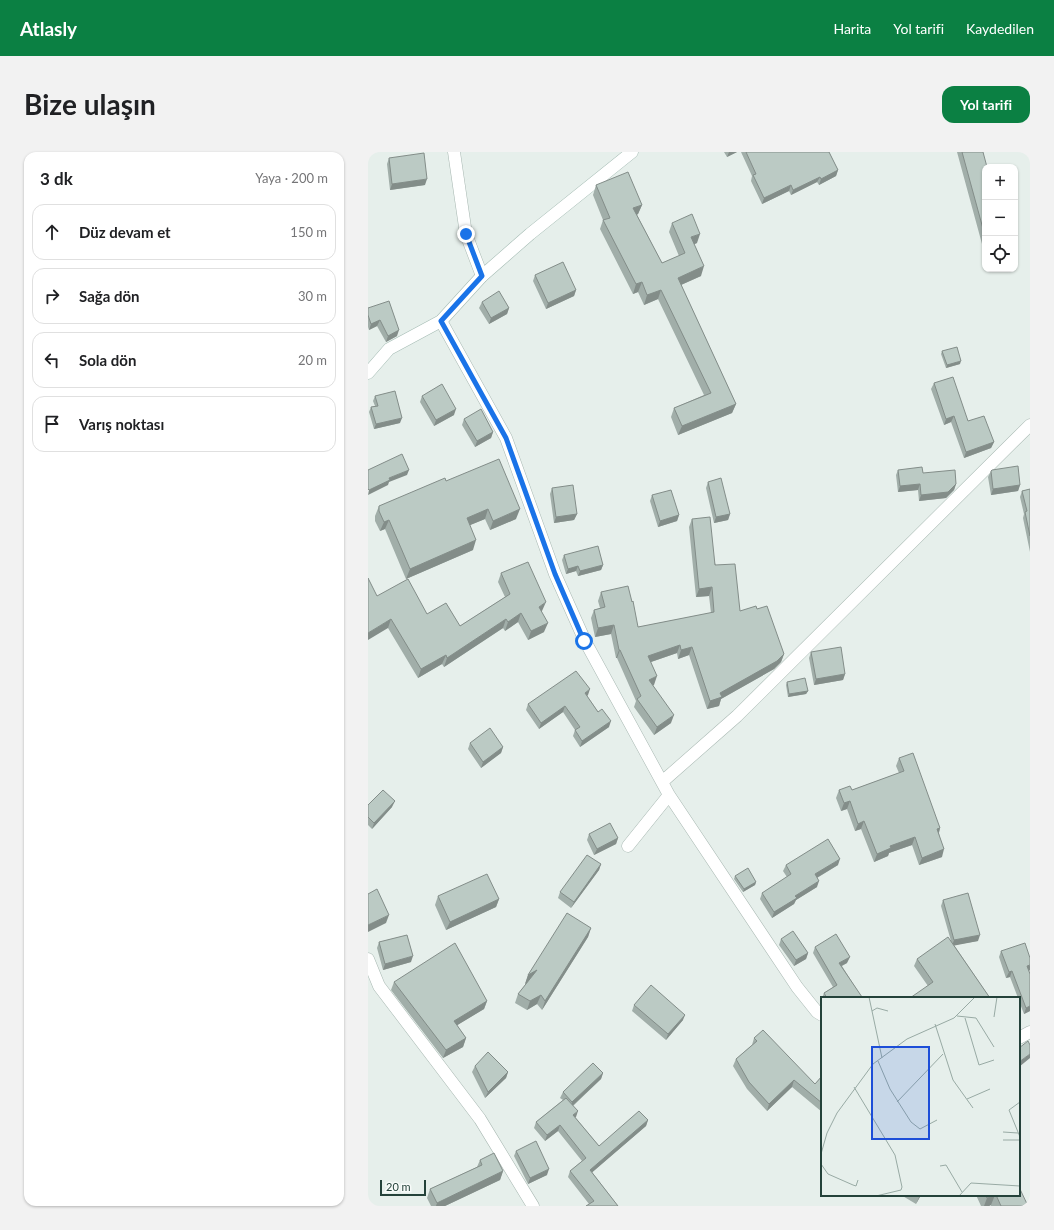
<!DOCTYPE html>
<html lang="tr">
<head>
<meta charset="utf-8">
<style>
  body { margin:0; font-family:Lato,sans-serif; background:#f2f2f2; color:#202124 }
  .controls { position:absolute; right:12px; top:12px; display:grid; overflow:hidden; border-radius:8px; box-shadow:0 1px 3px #0004 }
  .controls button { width:36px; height:36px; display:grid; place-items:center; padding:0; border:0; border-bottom:1px solid #e0e0e0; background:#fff; color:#202124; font:20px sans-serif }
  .scale { position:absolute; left:12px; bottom:10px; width:46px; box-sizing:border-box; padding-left:4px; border:2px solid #24423a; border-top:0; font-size:11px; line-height:14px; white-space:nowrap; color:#24423a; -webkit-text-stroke:3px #f7fbf9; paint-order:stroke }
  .stop { position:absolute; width:12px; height:12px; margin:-9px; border:3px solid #1a73e8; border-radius:50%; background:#fff }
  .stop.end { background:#1a73e8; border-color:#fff; box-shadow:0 1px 4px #0008 }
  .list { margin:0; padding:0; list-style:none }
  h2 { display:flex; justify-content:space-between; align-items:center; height:52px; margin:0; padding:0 16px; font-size:17px }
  h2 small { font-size:13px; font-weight:400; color:#757577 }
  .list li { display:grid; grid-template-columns:26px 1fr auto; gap:12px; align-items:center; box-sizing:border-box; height:56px; margin:0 8px 8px; padding:0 8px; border:1px solid #e0e0e0; border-radius:12px }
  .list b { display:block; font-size:15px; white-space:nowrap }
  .list em { font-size:13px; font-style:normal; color:#757577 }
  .icon { flex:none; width:22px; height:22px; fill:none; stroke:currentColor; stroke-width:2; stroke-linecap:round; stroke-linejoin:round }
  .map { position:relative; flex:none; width:662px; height:1054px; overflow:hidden; border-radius:12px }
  header { display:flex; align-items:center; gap:24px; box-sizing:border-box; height:56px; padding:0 20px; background:#0b8043; color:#fff }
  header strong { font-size:19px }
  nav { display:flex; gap:22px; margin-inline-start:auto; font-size:14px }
  .intro { display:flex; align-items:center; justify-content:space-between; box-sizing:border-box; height:96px; padding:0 24px }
  h1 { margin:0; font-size:28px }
  .button { padding:10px 18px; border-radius:12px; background:#0b8043; color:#fff; font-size:14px; font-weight:700 }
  main { display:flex; gap:24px; padding:0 24px }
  aside { flex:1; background:#fff; border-radius:12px; box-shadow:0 1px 3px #0004 }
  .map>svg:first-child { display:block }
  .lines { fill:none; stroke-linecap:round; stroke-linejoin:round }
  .street-casing { stroke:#a8b8b2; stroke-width:13 }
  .secondary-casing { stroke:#a4bbb3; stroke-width:13 }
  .street { stroke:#fff; stroke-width:12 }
  .secondary { stroke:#fff; stroke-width:12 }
  .wall { fill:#a1aea9 }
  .shaded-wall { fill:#838d89 }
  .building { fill:#bbcac4; stroke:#838d89 }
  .route { stroke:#1a73e8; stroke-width:5 }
  .inset-road { fill:none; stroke:#98aaa4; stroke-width:1 }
  .view { fill:#1d4ed8; fill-opacity:0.15; stroke:#1d4ed8; stroke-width:2 }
  .inset-edge { fill:none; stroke:#24423a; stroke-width:2 }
</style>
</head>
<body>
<header>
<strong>Atlasly</strong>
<nav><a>Harita</a><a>Yol tarifi</a><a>Kaydedilen</a></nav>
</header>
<div class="intro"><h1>Bize ulaşın</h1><a class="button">Yol tarifi</a></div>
<main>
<aside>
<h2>3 dk<small>Yaya · 200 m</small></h2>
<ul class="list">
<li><svg class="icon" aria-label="ahead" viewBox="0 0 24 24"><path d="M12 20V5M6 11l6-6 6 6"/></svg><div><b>Düz devam et</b></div><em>150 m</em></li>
<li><svg class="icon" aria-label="right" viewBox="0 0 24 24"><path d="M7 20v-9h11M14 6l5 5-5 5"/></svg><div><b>Sağa dön</b></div><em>30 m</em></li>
<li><svg class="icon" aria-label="left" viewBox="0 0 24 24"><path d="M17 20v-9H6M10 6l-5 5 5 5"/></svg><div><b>Sola dön</b></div><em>20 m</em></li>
<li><svg class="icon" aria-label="arrive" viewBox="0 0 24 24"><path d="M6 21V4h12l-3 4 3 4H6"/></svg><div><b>Varış noktası</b></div></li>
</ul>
</aside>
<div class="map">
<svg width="662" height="1054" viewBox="0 0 662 1054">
  <rect width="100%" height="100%" fill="#e6efeb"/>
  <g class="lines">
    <!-- street casing -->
    <g class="street-casing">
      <path id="street" d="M86 0 98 82 114 124
        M73 169 138 286 187 422 217 489 301 643 429 835 449 860 454 863
        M294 630 369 564 662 273
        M260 694 301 643
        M0 807 11 834 112 967 165 1054
        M651 886 662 880"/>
    </g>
    <!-- secondary casing -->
    <g class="secondary-casing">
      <path id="secondary" d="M0 221 21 197 73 169 114 124 162 82 264 0"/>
    </g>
    <!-- street -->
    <use href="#street" class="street"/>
    <!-- secondary -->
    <use href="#secondary" class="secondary"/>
  </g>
  <!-- wall -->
  <path class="wall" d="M356 0H369L359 5Z
    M373 0H461L470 18 468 24 451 33 449 30 423 43 421 39 394 52 383 29 384 24Z
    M589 0H615L617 15V103Z
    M21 6 57 33 22 38 19 12Z
    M228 33 274 53 270 62 269 63 294 111 311 104 301 80 304 71 329 91 326 92 333 124 313 133 368 252 364 261 310 283 303 265 306 256 336 243 290 147 276 153 270 140 265 142 232 77 235 68 225 43Z
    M167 123 208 138 206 144 178 157 165 129Z
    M114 150 141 156 139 162 121 172 111 156Z
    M0 156 29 184 18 190 9 174 1 178 0 175Z
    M574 199 592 212 578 216 573 202Z
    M566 231 600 269 626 290 623 296 596 306 583 270 576 273 563 237Z
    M7 244 32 271 6 277 1 260 3 255 7 254 5 249Z
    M54 244 86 263 66 274 52 250Z
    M96 267 125 280 123 286 107 295 94 273Z
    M530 318 555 321 588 332 586 338 578 346 551 349 550 338 530 340 528 323Z
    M623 319 652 333 650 339 623 343 620 325Z
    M78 329 148 367 122 378 117 367 102 373 105 398 38 427 17 377 12 379 7 369V364L11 354Z
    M340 330 362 362 360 368 346 371 338 336Z
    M184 336 209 362 206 368 186 371 182 342Z
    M662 337V400L655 366 656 362 652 345 654 339Z
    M284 343 311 363 309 369 290 375 282 349Z
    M324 367 372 459 389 457 416 502 413 510 406 517 353 547 351 554 339 557 321 503 310 507 309 501 283 510 286 533H285L303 571 286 583 266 555 268 549 249 506H248L243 482 227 485 223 466 226 458 232 456 230 449 233 440 270 475 343 461 341 444 328 445 321 375Z
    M196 403 235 413 233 418 210 424 208 419 198 422 194 408Z
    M133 421 174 459V460L176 480 160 488 150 470 137 479 135 476 76 515 74 512 50 526 20 476 9 444 92 474 137 445 130 430Z
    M443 500 477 522 475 528 446 533 441 506Z
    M419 530 440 539 438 542 420 545 418 533Z
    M220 543 219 544 241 575 212 595 205 584 207 578 195 560 171 577 158 558 160 552Z
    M102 591 135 595 133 601 113 616 100 597Z
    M531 606 572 676 571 681 574 705 551 713 544 693 521 701 520 704 506 710 493 677 487 679 479 657 473 659 468 646 471 638H484L531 621 528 614Z
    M0 653 24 655 4 677 0 673Z
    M221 682 250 686 248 692 226 703 219 688Z
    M233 712 231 718 203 756 190 746 192 740Z
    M418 713H470L449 726V735L428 748 426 752 404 766 392 747 394 741 419 725 415 719Z
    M367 724 388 730 387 733 375 740 366 727Z
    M70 744 131 747 128 755 78 778 67 753Z
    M575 748 610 789 586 793 622 846 560 834 546 814 549 807 583 789 573 754Z
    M223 776 220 785 174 858 169 852 159 858 147 851 150 842 159 831 157 832 160 823Z
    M413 787 440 801 438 807 426 814 411 793Z
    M11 790 43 810 15 818 9 796Z
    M447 795 479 811 474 814 494 846H454L456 841 465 835 445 801Z
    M633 799 662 818 661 819 662 822V859L656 862 651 849V846H650L642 825 638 826 631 805Z
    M26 830 119 849 116 857 89 873 98 886 95 895 75 906 23 838Z
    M266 853 315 868 298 888 264 859Z
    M386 886 447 932 454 924V960L424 935 399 959 379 937 365 914 368 907 384 893Z
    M107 914 140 920 138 926 117 946 104 920Z
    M235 921 233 927 205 954 207 965 231 994 280 968 278 974 224 1020 250 1054 221 1052 200 1025 202 1019 214 1009 190 979 177 989 166 976 168 970 195 948 192 946 195 940Z
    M148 999 179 1023 160 1032 146 1004Z
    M112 1008 135 1019 132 1028 77 1054H63L59 1046 62 1037 109 1015Z
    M533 1043H553L548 1052Z
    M608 1043H651L660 1054H623V1053L621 1054H613Z"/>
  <!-- shaded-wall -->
  <path class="shaded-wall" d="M361 0H369L359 5Z
    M470 18 468 24 451 33 453 27Z
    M452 25 449 30 423 43 425 38Z
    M59 27 57 33 22 38 24 32Z
    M423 33 421 39 394 52 396 46Z
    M274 53 270 62 262 65 265 56Z
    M332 82 329 91 320 95 323 85Z
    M336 114 333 124 306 136 310 126Z
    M274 130 270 140 265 142 268 132Z
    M208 138 206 144 178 157 180 151Z
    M293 138 290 147 276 153 279 143Z
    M141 156 139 162 121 172 123 166Z
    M12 168 9 174 1 178 3 172Z
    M31 178 29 184 18 190 20 184Z
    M593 209 592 212 578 216 579 213Z
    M368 252 364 261 310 283 314 274Z
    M88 257 86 263 66 274 68 268Z
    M586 264 583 270 576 273 578 267Z
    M34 266 32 271 6 277 8 272Z
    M125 280 123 286 107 295 109 289Z
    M626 290 623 296 596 306 598 300Z
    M41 318 39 323 21 330 20 333 0 343 1 338 21 326Z
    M552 332 550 338 530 340 532 334Z
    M588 332 586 338 578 346 551 349 553 343Z
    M652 333 650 339 623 343 625 337Z
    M120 357 117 367 95 376 99 366Z
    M152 357 148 367 122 378 125 369Z
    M209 362 206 368 186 371 188 365Z
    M362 362 360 368 346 371 348 365Z
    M311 363 309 369 290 375 292 369Z
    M21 368 17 377 12 379 16 370Z
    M108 388 105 398 38 427 42 417Z
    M235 413 233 418 210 424 212 419Z
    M210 414 208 419 198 422 200 417Z
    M344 435 341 444 328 445 331 437Z
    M178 450 174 459 168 464 171 455Z
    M153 461 150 470 137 479 140 470Z
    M23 467 20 476 0 488V481Z
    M138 467 135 476 76 515 79 506Z
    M180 471 176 480 160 488 163 479Z
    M246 473 243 482 227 485 230 476Z
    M312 493 309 501 277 512 280 504Z
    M324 495 321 503 310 507 313 498Z
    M251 498H252L249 506H248Z
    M416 502 413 510 406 517 353 547 351 554 339 557 342 549 352 541Z
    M78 503 74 512 50 526 53 517Z
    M477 522 475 528 446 533 448 527Z
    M289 524 286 533 278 536 281 528Z
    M222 537 220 543 215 547 217 541Z
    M440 539 438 542 420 545 421 542Z
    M197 554 195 560 171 577 173 571Z
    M306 563 303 571 286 583 289 575Z
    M243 569 241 575 212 595 214 589Z
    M135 595 133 601 113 616 115 610Z
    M27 649 24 655 4 677 6 671Z
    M482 649 479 657 473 659 476 651Z
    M496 669 493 677 487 679 490 672Z
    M572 676 570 684 569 677Z
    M547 685 544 693 521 701 520 704 506 710 509 702 522 694Z
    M250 686 248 692 226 703 229 697Z
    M576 697 574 705 551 713 554 706Z
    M472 707 470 713 445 728 447 722Z
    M233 712 231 718 203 756 206 750Z
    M451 729 449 735 428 748 426 752 404 766 406 760 427 744Z
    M388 730 387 733 375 740 376 737Z
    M131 747 128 755 78 778 82 770Z
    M21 763 18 771 0 780V773Z
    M223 776 220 785 174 858 177 849Z
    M612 783 610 789 584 794 586 788Z
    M440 801 438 807 426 814 428 808Z
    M45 804 43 810 15 818 17 812Z
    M482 805 479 811 469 816 471 811Z
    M662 813V818L657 820 659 814Z
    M169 818 166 827 157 832 160 823Z
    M644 819 642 825 638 826 641 820Z
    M173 843 169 852 159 858 162 849Z
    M119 849 116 857 83 877 86 869Z
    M662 854V859L656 862 658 856Z
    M317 863 315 868 298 888 300 882Z
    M98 886 95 895 75 906 78 898Z
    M662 902V906L651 915V910Z
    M140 920 138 926 117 946 120 940Z
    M235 921 233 927 202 956 204 950Z
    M426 928 424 935 399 959 401 952Z
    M210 959 208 965 203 968 205 963Z
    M280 968 278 974 220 1024 222 1018Z
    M192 973 190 979 177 989 179 983Z
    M181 1017 179 1023 160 1032 162 1026Z
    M135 1019 132 1028 77 1054H68L69 1051Z
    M552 1043H553L548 1052 551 1045Z
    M625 1043H627L623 1053 621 1054H616L619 1046Z"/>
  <!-- building -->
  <path class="building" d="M378 0H461L470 18 453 27 452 25 425 38 423 33 396 46 385 23 388 22Z
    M594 0H615L619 15H617V84Z
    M56 1 59 27 24 32 21 6Z
    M260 20 274 53 265 56 294 111 317 101 304 71 324 62 332 82 323 85 336 114 310 126 368 252 314 274 306 256 343 241 293 138 279 143 274 130 268 132 235 68 242 66 228 33Z
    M195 110 208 138 180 151 167 123Z
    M131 139 141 156 123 166 114 150Z
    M21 149 31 178 20 184 12 168 3 172 0 163V156Z
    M589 195 593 209 579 213 574 199Z
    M585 225 600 269 616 264 626 290 598 300 586 264 578 267 566 231Z
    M74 232 88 257 68 268 54 244Z
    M27 239 34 266 8 272 3 255 10 254 7 244Z
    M113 257 125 280 109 289 96 267Z
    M34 302 41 318 21 326 22 328 1 338 0 337V318Z
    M131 307 152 357 125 369 120 357 99 366 108 388 42 417 21 368 16 370 11 359V354L77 326 78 329Z
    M650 314 652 333 625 337 623 319 624 318Z
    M554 315 555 321 587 318 588 332 580 340 553 343 552 332 532 334 530 318Z
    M353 326 362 362 348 365 340 330Z
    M205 333 209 362 188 365 184 336Z
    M662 337V384L657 360 659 359 654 339Z
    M303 338 311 363 292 369 284 343Z
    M342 365 347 413 367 412 372 459 388 454 389 457 399 454 416 502 409 509 352 541 354 545 342 549 324 495 313 498 312 493 280 504 289 524 281 528 306 563 289 575 269 547 273 544 252 498H251L246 473 230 476 226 458 237 455 233 440 260 434 264 450 265 449 270 475 346 460 344 435 331 437 324 367Z
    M230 394 235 413 212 419 210 414 200 417 196 403Z
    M160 410 178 450 171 455 180 471 163 479 153 461 140 470 138 467 79 506 78 503 53 517 23 467 0 481V426L9 444 40 427 59 462 78 451 92 474 142 442 133 421Z
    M473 495 477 522 448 527 443 500Z
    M208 519 222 537 217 541 230 560 234 557 243 569 214 589 207 578 212 575 197 554 173 571 160 552Z
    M437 526 440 539 421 542 419 530Z
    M122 576 135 595 115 610 102 591Z
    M545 601 572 676 569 677 576 697 554 706 547 685 522 694 523 696 509 702 496 669 490 672 482 649 476 651 471 638 482 634 484 638 536 619 531 606Z
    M15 638 27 649 6 671 0 665V653Z
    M242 671 250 686 229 697 221 682Z
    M460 687 472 707 447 722 451 729 427 744 429 746 406 760 394 741 423 722 418 713Z
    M219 703 233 712 206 750 192 740Z
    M380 716 388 730 376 737 367 724Z
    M119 722 131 747 82 770 70 744Z
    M9 737 21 763 0 773V742Z
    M600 741 612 783 586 788 575 748Z
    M199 761 223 776 177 849 173 843 162 849 150 842 169 818 160 823Z
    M425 779 440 801 428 808 413 787Z
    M468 782 482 805 471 811 494 845 493 846H459L456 841 469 833 447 795Z
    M39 783 45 804 17 812 11 790Z
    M580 785 622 846H542L565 830 549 807Z
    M87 791 119 849 86 869 98 886 78 898 26 830Z
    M657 791 662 806V813L659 814 662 822V854L658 856 644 819 641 820 633 799Z
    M283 833 317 863 300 882 266 853Z
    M395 878 447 932 454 924V951L426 928 401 952 381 930 368 907 389 889 386 886Z
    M660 889 662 893V902L651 910V896Z
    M120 900 140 920 120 940 107 914Z
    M225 911 235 921 204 950 195 940Z
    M198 946 210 959 205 963 231 994 271 959 280 968 222 1018 250 1054H218L226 1049 202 1019 218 1006 192 973 179 983 168 970Z
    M168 989 181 1017 162 1026 148 999Z
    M126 1001 135 1019 69 1051 62 1037 114 1013 112 1008Z
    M651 1035 660 1054H633L628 1043H651Z
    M617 1043H625L619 1046Z"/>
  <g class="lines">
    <!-- route -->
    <path class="route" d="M98 82 114 124 73 169 138 286 187 422 216 489"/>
  </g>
  <!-- overview -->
  <g transform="translate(453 845)">
    <rect width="199" height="199" fill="#e6efeb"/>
    <path class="inset-road" d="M48 0 61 61M51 14 56 11 67 14M136 19 155 21 173 50M173 20 176 0M144 21 158 68 173 63M114 27 132 83 152 111M57 64 69 92 90 125 99 132 116 123M33 90 74 158 81 190 80 193 55 199M146 102 169 92M76 105 122 57M199 105 188 113 199 140M182 135 197 136M182 143H199M0 157 6 136 16 116 52 67 86 42 133 21 154 0M0 167 7 177 32 188 35 189 37 183M119 169 125 168 141 195M138 199 150 186 199 189"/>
    <path class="view" d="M51 50H108V142H51Z"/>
    <rect width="199" height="199" class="inset-edge"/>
  </g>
</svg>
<div class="controls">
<button>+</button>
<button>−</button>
<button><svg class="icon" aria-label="locate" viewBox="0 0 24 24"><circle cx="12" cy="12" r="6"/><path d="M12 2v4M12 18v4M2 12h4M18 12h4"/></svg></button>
</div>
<div class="scale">20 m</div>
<div class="stop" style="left:216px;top:489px"></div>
<div class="stop end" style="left:98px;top:82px"></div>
</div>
</main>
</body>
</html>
